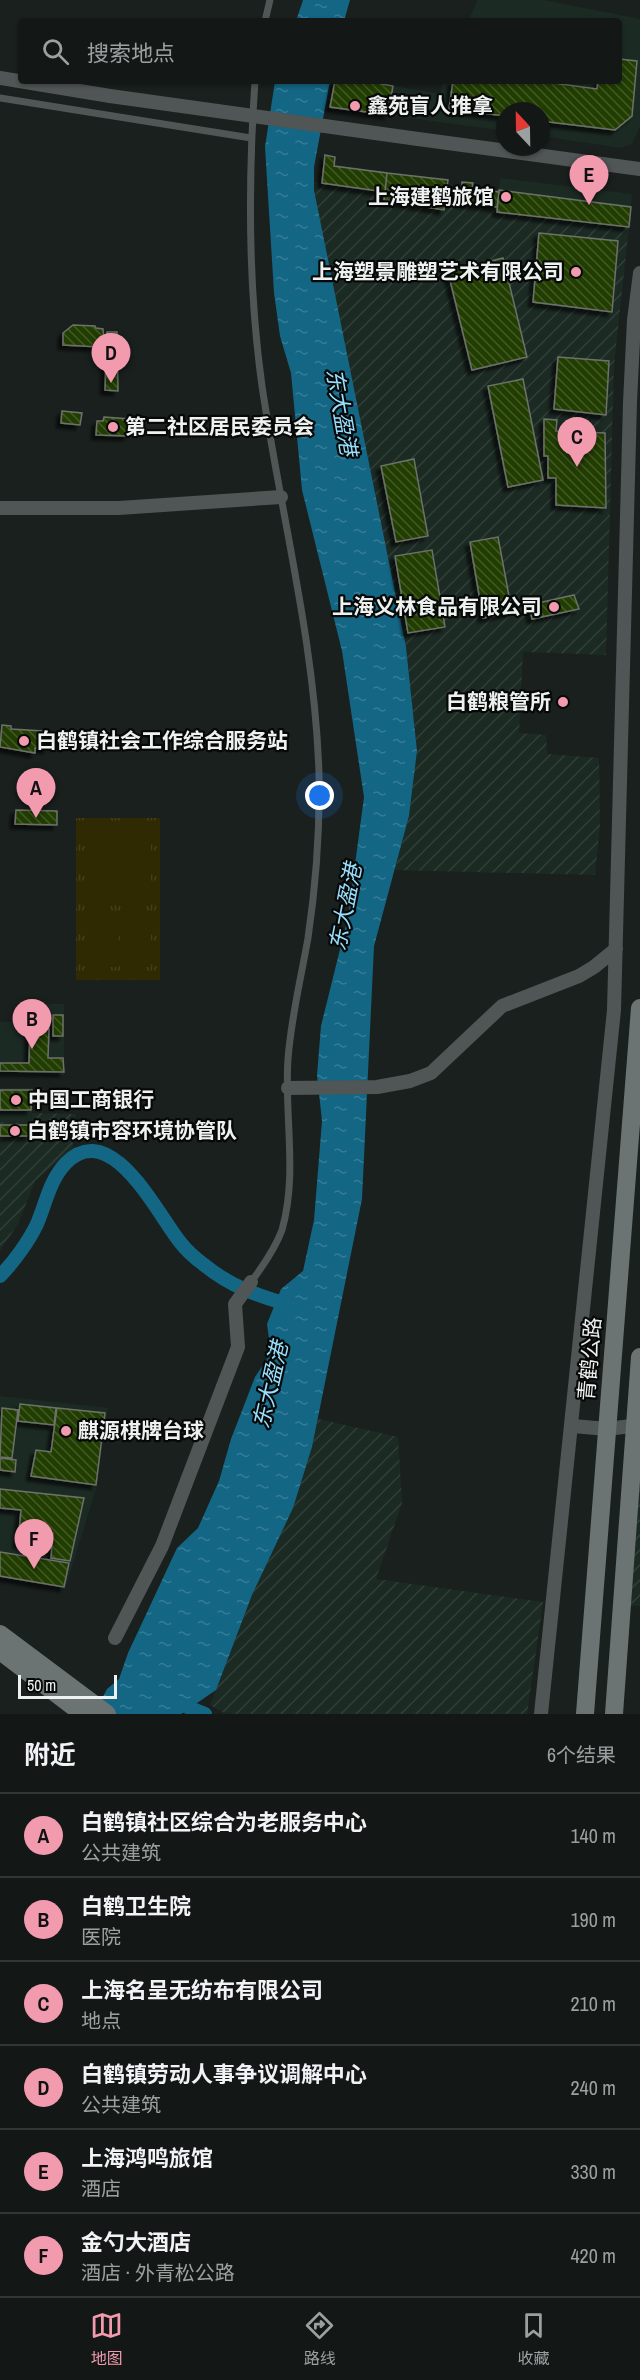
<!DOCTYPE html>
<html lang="zh">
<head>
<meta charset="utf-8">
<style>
  body { margin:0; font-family:"Archivo Narrow","Noto Sans SC",sans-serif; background:#1c211f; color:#f1f3f6 }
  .compass { position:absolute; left:496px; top:102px; width:54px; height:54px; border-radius:50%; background:#131816; box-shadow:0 2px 4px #0004; rotate:338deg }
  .scale { position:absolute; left:18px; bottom:15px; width:99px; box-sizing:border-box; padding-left:6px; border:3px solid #edf1ef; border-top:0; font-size:16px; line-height:21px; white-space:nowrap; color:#edf1ef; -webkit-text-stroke:4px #070908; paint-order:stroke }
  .you { position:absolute; left:320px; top:796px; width:21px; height:21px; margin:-15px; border:4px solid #fff; border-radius:50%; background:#1a73e8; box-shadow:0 0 0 9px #1a73e833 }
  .badge { display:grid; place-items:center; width:39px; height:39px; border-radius:50%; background:#f29aae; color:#111; font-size:20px; font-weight:700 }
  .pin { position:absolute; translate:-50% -50px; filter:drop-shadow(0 2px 3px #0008) }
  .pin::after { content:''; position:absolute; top:32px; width:21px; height:18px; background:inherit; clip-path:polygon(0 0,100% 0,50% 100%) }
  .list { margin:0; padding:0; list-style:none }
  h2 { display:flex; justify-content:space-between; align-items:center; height:78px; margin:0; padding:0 24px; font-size:26px }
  h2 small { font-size:20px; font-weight:400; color:#9da0a1 }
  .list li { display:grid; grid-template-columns:39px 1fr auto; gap:18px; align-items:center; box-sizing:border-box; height:84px; padding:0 24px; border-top:2px solid #323735 }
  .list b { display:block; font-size:22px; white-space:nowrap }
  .list p { margin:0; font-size:20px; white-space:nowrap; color:#9da0a1 }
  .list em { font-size:20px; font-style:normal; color:#9da0a1 }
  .icon { flex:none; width:33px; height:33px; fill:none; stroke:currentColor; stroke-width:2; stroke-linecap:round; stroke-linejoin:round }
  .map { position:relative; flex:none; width:640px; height:1714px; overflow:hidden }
  .search { position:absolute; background:#131816; box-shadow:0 2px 4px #0004; left:18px; right:18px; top:18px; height:66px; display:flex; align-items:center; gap:15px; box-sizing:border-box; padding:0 21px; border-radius:6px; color:#9da0a1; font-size:22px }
  .sheet { height:582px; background:#131816 }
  nav { display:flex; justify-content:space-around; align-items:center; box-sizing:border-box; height:84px; border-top:2px solid #323735; background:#131816; font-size:16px; color:#9da0a1 }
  nav a { display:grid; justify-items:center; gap:3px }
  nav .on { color:#f29aae }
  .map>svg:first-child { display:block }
  .built { fill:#1c2a24 }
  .industrial { fill:url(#industrial-furrows) }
  .park { fill:url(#park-tufts) }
  .pitch { fill:#302a03 }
  .water { fill:url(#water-ripples) }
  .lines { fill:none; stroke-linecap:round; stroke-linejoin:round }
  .canal { stroke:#136684; stroke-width:14 }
  .building { fill:url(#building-back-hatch); stroke:#6d716a; stroke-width:1.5; filter:url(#shadow) }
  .lane { stroke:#505555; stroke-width:7 }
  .street { stroke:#505555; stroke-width:14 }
  .secondary { stroke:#6c7373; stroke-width:18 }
  .street-bridge { stroke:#505555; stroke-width:14 }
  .poi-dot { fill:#f29aae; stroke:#070908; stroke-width:2 }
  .labels { text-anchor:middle; stroke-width:4.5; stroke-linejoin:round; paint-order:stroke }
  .poi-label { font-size:21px; font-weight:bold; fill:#edf1ef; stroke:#070908; text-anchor:start }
  .street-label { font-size:21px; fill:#edf1ef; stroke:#070908 }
  .water-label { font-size:22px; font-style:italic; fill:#97deff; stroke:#070908 }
</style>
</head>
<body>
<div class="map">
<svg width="640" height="1714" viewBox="0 0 640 1714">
  <defs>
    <pattern id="industrial-furrows" width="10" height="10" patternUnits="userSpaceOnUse" patternTransform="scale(1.5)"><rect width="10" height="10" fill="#1c2a24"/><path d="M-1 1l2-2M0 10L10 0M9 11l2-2" fill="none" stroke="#323f39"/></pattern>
    <pattern id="park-tufts" width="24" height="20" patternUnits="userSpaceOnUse" patternTransform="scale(1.5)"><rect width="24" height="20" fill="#302a03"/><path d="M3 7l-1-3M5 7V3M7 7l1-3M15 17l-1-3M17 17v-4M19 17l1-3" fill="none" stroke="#443f1c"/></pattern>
    <pattern id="water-ripples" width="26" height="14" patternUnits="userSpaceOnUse" patternTransform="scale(1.5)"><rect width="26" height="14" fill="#136684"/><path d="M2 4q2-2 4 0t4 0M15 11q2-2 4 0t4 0" fill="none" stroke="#367c96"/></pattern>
    <pattern id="building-back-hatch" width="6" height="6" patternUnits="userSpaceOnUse" patternTransform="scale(1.5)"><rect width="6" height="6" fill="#223e04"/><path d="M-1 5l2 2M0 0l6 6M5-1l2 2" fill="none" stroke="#425a29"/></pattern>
    <filter id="shadow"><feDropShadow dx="-4.5" dy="4.5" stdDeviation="1.5" flood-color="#0009"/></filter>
  </defs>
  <rect width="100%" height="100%" fill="#19201d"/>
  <!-- built -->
  <path class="built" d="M478 0H544L640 19V126L632 144 621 148 541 136V111H505V131L330 107 335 81H366L440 94 443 81H619V21H468Z
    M500 178 632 194 629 227 497 212Z
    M42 1004H64V1075H0V1022H41Z
    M0 1088H33L31 1123 0 1122Z
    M0 1396 108 1408 96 1489 65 1589 0 1578Z"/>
  <!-- industrial -->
  <path class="industrial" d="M314 182 385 192 384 200 444 210 445 201 497 207V212L629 227 614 365 606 655 523 652 519 733 546 735 547 754 599 758 600 826 595 875 395 870 409 816 417 751 406 647 318 218Z
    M32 1113 76 1114 73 1148 35 1181 18 1224 0 1251V1122L31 1123Z
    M318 1419 398 1437 402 1503 376 1579 543 1602 527 1714H226L210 1705 252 1595 293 1508 312 1447Z
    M640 1443V1606H627Z"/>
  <!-- park -->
  <path class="park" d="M76 818H160V980H76Z"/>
  <!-- pitch -->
  <path class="pitch" d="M86 827H151V906L86 905Z
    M88 911H119L118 967H88Z
    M120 911 151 912V967H120Z"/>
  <!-- water -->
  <path class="water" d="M303 0H350L344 21H296Z
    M275 81H330L314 167V190L406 647 417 751 409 816 374 946 362 1199 312 1447 293 1508 252 1595 216 1690 181 1714H94L107 1689 119 1679 128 1653 177 1548 198 1528 219 1481 231 1439 255 1377 271 1353 267 1324 281 1289 303 1271 314 1220 322 1121 317 1075 321 1026 348 917 364 797 342 651 302 490 291 373 280 336 274 293 265 147Z"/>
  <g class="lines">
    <!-- canal -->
    <path class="canal" d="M0 1276C13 1263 29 1241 37 1224 46 1203 49 1181 66 1163 111 1117 158 1215 180 1242 186 1250 195 1258 203 1264 231 1287 258 1296 293 1306
      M175 1702 205 1714"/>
  </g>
  <!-- building -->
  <path class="building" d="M619 59 637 61 632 116 615 130 541 121V111H505V116L449 109 453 81H538L597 89 598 81H619Z
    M335 81H366L393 86 388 115 330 107Z
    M325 155 335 157 334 166 387 173 385 192 322 183Z
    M387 173 448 180 444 210 384 200Z
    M462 182 473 183 472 188 499 192 497 207 460 203Z
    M499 190 631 207 629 227 497 212Z
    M539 233 618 241 612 312 533 302Z
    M503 258 527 357 472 370 448 272Z
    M73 325 95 326 96 328 103 329 104 343 101 347 63 345V333Z
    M107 332H117L118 391 105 390Z
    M558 357 609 361 606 415 554 409Z
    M523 379 543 480 508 487 488 386Z
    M62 411 82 413 80 425 61 423Z
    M104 417 130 419 128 436 96 435 97 421H103Z
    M544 419 557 420 556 431 605 433 606 508 556 505V478H548V456H544Z
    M414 459 428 536 396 542 381 466Z
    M498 537 512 612 483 618 470 542Z
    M432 550 445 627 408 633 395 556Z
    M574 595 579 609 532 619 529 605Z
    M2 725 11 726V729L43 731V734H48L47 749 35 748V753L0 747Z
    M16 810 57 811V825L15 824Z
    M53 1015H63V1036H53Z
    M30 1029H49L48 1058H63L64 1072 0 1071V1063H29Z
    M0 1090H32L31 1110H0Z
    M0 1125H30V1136H0Z
    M20 1404 56 1408 54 1425 18 1421Z
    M2 1408 18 1410 12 1458 0 1457Z
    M57 1408 105 1413 96 1485 31 1476 36 1450 51 1452Z
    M0 1458 16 1460 15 1472 0 1470Z
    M0 1489 84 1498 70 1561 51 1558 53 1533 39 1531 37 1546 18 1543 21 1510 0 1508Z
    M0 1552 69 1563 64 1587 0 1576Z"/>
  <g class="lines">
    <!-- lane -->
    <path class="lane" d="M265 21 270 0
      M0 98 251 138
      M251 1282C263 1266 275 1249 282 1230 298 1174 284 1115 288 1059 291 1018 301 978 308 938 316 884 320 828 319 774 315 643 281 515 262 386 248 286 248 182 255 81"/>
    <!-- street -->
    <path class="street" d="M0 78 110 96
      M418 139 640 169
      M0 508H119L281 497
      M288 1088 377 1087 410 1081 431 1073 502 1006 579 976 594 967 616 949
      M573 1426 607 1429 640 1425
      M115 1638 162 1546 238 1347 235 1304 251 1282
      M541 1714 614 1010 630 402 634 320 640 273"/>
    <!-- secondary -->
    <path class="secondary" d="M0 1634 107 1714
      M0 1651 83 1714
      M585 1714 640 1008
      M614 1714 640 1357"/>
    <!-- street-bridge -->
    <path class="street-bridge" d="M110 96 418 139"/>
  </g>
  <!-- markers -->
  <g class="poi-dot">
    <circle cx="355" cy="106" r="6"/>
    <circle cx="506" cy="197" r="6"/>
    <circle cx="576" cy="272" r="6"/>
    <circle cx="113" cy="427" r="6"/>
    <circle cx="554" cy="607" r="6"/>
    <circle cx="563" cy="702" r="6"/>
    <circle cx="24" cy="741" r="6"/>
    <circle cx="16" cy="1100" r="6"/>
    <circle cx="15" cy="1131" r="6"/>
    <circle cx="66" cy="1431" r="6"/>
  </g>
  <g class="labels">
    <!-- poi labels -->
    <g class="poi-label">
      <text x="367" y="113">鑫苑盲人推拿</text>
      <text x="494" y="204" text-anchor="end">上海建鹤旅馆</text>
      <text x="564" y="279" text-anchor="end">上海塑景雕塑艺术有限公司</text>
      <text x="125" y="434">第二社区居民委员会</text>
      <text x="542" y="614" text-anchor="end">上海义林食品有限公司</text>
      <text x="551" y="709" text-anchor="end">白鹤粮管所</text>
      <text x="36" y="748">白鹤镇社会工作综合服务站</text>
      <text x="28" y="1107">中国工商银行</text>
      <text x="27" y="1138">白鹤镇市容环境协管队</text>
      <text x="78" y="1438">麒源棋牌台球</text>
    </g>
    <!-- street labels -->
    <g class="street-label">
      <text transform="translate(590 1359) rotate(-85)" y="7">青鹤公路</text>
    </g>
    <!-- water labels -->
    <g class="water-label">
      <text transform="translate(342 412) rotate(80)" y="8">东大盈港</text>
      <text transform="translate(345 907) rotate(-79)" y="8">东大盈港</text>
      <text transform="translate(270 1385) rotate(-77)" y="8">东大盈港</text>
    </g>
  </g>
</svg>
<svg class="compass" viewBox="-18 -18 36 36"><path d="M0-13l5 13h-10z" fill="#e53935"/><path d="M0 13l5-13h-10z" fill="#9da0a1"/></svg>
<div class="scale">50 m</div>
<div class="you"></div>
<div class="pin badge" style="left:36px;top:818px">A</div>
<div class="pin badge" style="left:32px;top:1049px">B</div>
<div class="pin badge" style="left:577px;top:467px">C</div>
<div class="pin badge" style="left:111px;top:383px">D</div>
<div class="pin badge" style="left:589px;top:205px">E</div>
<div class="pin badge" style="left:34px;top:1569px">F</div>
<div class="search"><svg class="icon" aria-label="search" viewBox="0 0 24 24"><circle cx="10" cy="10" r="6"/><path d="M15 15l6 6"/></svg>搜索地点</div>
</div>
<section class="sheet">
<h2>附近<small>6个结果</small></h2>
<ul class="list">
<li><span class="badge">A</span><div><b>白鹤镇社区综合为老服务中心</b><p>公共建筑</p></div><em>140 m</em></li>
<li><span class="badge">B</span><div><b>白鹤卫生院</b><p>医院</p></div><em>190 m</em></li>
<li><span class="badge">C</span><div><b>上海名呈无纺布有限公司</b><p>地点</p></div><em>210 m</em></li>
<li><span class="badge">D</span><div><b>白鹤镇劳动人事争议调解中心</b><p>公共建筑</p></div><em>240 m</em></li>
<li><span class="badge">E</span><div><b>上海鸿鸣旅馆</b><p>酒店</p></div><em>330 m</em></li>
<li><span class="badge">F</span><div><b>金勺大酒店</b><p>酒店 · 外青松公路</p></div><em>420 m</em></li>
</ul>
</section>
<nav>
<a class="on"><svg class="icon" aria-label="map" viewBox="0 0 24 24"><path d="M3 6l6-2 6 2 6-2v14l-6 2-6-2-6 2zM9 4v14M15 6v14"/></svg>地图</a>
<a><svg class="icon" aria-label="directions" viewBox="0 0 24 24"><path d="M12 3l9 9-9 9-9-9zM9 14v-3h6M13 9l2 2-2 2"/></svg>路线</a>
<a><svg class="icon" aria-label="saved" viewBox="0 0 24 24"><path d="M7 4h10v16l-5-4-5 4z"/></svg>收藏</a>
</nav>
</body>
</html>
